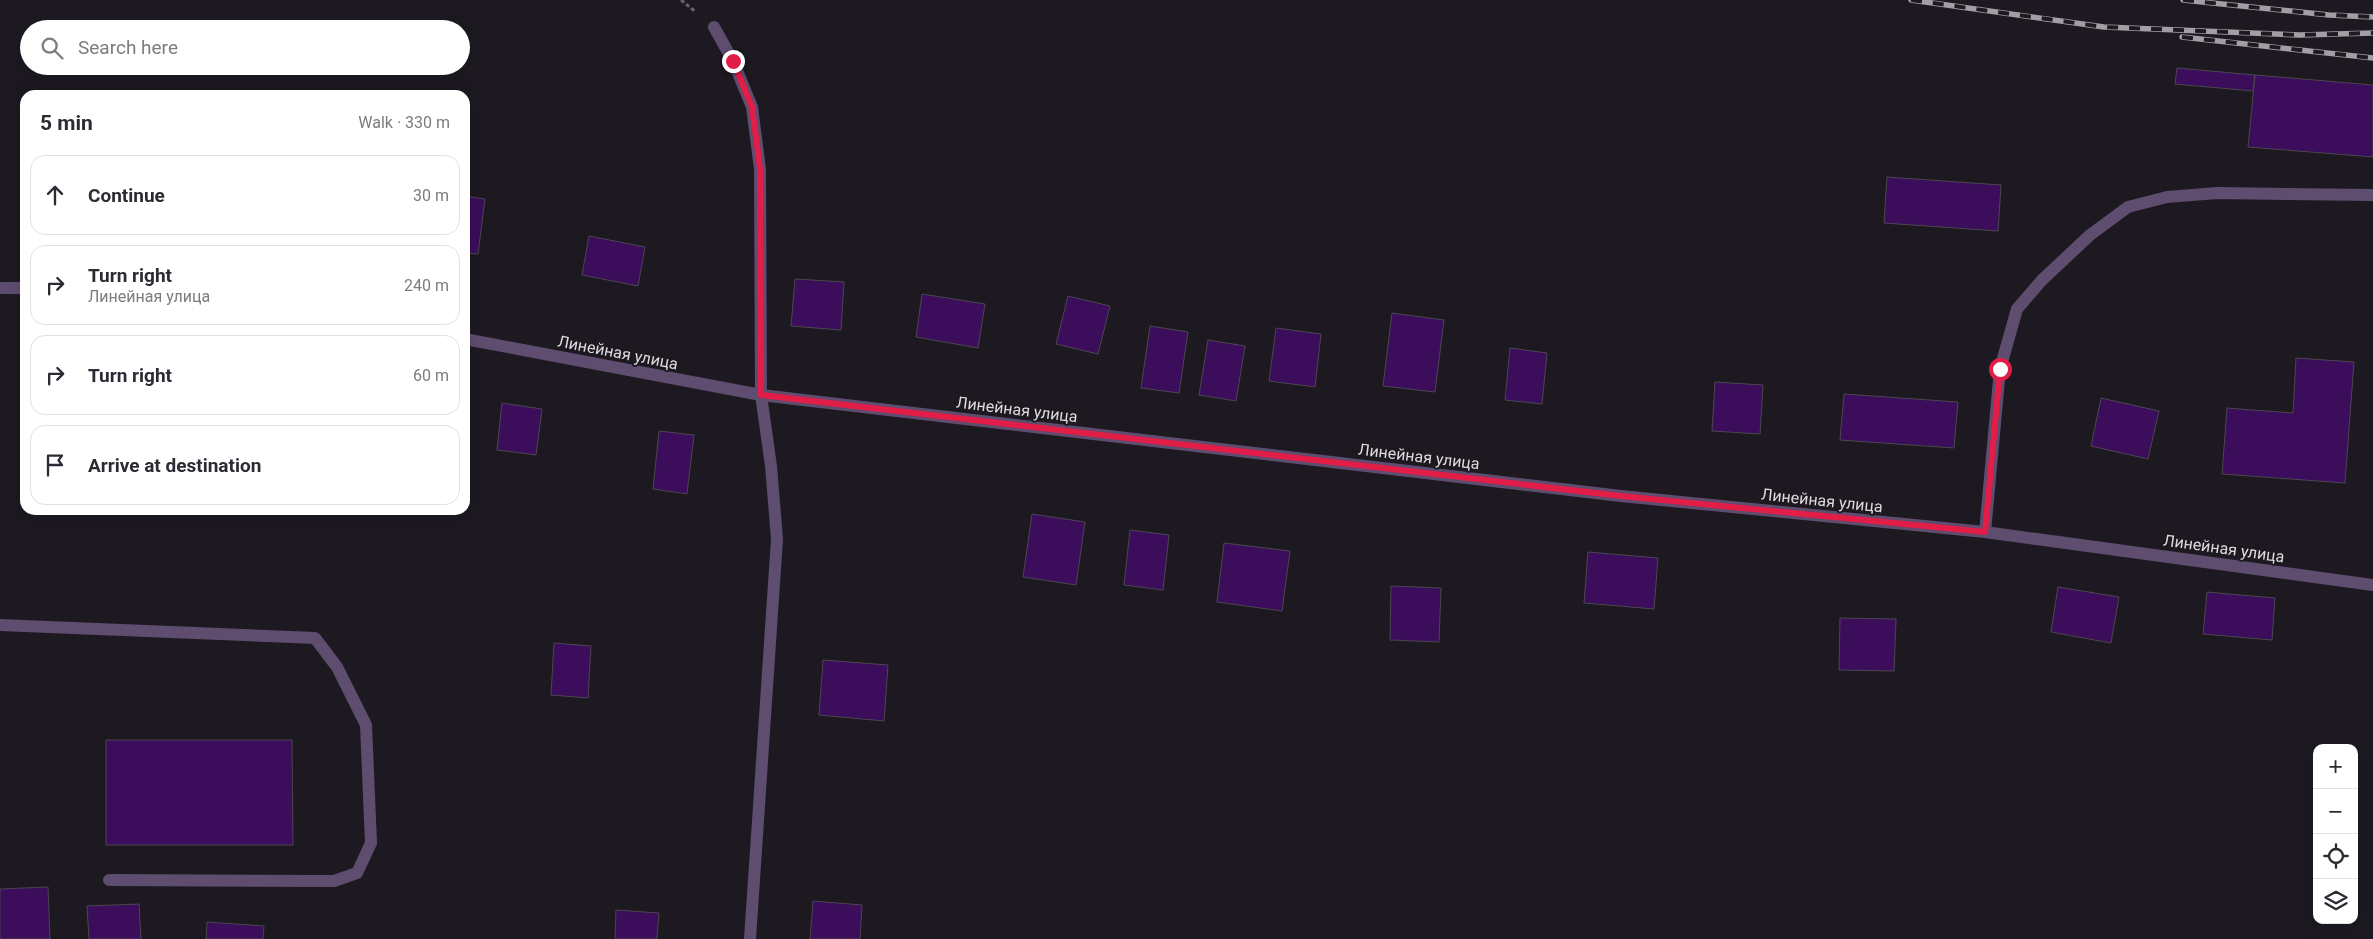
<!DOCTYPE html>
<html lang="en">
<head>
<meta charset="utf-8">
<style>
  body { margin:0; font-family:Roboto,sans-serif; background:#f2f2f3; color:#2b2b33 }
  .controls { position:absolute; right:15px; bottom:15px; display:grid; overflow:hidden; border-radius:10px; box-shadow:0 5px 20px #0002 }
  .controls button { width:45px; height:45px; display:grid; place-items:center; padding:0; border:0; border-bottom:1px solid #e1e1e2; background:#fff; color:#2b2b33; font:25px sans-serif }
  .stop { position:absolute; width:15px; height:15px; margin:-11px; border:4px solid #e11d48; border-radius:50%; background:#fff }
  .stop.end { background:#e11d48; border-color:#fff; box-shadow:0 1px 5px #0008 }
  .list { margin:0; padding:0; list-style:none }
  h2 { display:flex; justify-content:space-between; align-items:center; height:65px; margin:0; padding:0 20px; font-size:21px }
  h2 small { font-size:16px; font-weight:400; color:#7c7c81 }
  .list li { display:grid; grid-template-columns:32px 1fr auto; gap:15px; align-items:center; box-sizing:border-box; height:80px; margin:0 10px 10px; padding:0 10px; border:1px solid #e1e1e2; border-radius:15px }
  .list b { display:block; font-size:19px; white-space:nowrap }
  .list p { margin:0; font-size:16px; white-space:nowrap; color:#7c7c81 }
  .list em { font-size:16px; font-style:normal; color:#7c7c81 }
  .icon { flex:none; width:28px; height:28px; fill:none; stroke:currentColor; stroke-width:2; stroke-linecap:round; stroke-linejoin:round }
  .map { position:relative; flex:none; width:2373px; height:939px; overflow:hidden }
  .search { position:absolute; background:#fff; box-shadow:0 5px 20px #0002; left:20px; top:20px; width:450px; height:55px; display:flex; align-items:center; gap:12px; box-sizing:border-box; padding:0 18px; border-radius:28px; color:#7c7c81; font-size:19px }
  .panel { position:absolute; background:#fff; box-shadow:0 5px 20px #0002; left:20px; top:90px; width:450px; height:425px; border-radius:15px }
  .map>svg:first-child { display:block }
  .building { fill:#3b0d5b; stroke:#4b4751 }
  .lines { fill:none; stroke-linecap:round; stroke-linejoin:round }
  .path { stroke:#67646b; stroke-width:3; stroke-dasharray:4 2.5; stroke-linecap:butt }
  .service { stroke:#5e4d6f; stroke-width:12 }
  .rail-casing { stroke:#a29ea5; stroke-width:5.5 }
  .rail { stroke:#1d1921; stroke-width:4; stroke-dasharray:11; stroke-linecap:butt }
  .route { stroke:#e11d48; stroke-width:6 }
  .labels { text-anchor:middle; stroke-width:4; stroke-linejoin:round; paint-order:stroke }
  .street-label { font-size:16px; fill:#dedbe1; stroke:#1d1921 }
</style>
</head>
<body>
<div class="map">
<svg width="2373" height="939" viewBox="0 0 2373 939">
  <rect width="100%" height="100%" fill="#1d1921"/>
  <!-- building -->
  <path class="building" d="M2177 68 2255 75 2253 91 2175 84Z
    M2255 75 2373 85V157L2248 147Z
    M1887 177 2001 185 1998 231 1884 223Z
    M465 196 485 199 478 254 465 253Z
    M589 236 645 247 638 286 582 275Z
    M795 279 844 282 841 330 791 326Z
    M922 294 985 304 978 348 916 337Z
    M1068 296 1110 306 1098 354 1056 344Z
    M1392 313 1444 320 1435 392 1383 386Z
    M1150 326 1188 332 1179 393 1141 388Z
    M1276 328 1321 334 1315 387 1269 381Z
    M1208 340 1245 346 1236 401 1199 395Z
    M1510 348 1547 353 1542 404 1505 400Z
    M2296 358 2354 362 2345 483 2222 474 2227 408 2293 413Z
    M1715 382 1763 385 1760 434 1712 431Z
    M1844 394 1958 402 1954 448 1840 440Z
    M2101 398 2159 411 2148 459 2091 446Z
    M502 403 542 409 536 455 497 450Z
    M659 431 694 435 687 494 653 489Z
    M1032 514 1085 522 1076 585 1023 577Z
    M1130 530 1169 535 1163 590 1124 585Z
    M1224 543 1290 551 1282 611 1217 602Z
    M1588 552 1658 558 1654 609 1584 603Z
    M1391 586 1441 588 1439 642 1390 640Z
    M2058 587 2119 597 2111 643 2051 632Z
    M2207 592 2275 598 2272 640 2203 634Z
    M1840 618 1896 619 1894 671 1839 670Z
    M554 643 591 646 588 698 551 695Z
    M823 660 888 665 884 721 819 715Z
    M106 740H292L293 845H106Z
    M48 887 50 939H0V889Z
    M813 901 862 905 860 939H810Z
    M139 904 141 939H89L87 906Z
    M616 910 659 913 657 939H615Z
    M207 922 264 926 263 939H206Z"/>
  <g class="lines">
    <!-- path -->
    <path class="path" d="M681 0 696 12"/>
    <!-- service -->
    <path class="service" d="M714 27 733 61 752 107 760 169 761 395 771 466 777 539 750 939
      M0 288H25
      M465 339 761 395 1621 496 1985 532 2373 585
      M1985 532 2000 369 2017 309 2042 280 2090 235 2128 207 2167 197 2217 193 2373 195
      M0 625 315 638 337 667 366 725 371 843 357 873 334 881 109 880"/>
    <!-- rail casing -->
    <g class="rail-casing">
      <path id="rail" d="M1911 0 2104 27 2300 35 2373 33
        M2183 0 2329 15 2373 17
        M2182 37 2373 58"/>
    </g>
    <!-- rail -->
    <use href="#rail" class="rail"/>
  </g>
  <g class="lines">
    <!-- route -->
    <path class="route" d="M733 61 752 107 760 169 761 395 1621 496 1985 532 2000 369"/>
  </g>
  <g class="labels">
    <!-- street labels -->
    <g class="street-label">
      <text transform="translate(618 352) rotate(11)" y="6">Линейная улица</text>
      <text transform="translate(1017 409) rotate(7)" y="6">Линейная улица</text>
      <text transform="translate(1419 456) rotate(7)" y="6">Линейная улица</text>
      <text transform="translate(1822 500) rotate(6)" y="6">Линейная улица</text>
      <text transform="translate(2224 548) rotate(8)" y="6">Линейная улица</text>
    </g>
  </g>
</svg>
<div class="controls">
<button>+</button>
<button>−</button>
<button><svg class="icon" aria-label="locate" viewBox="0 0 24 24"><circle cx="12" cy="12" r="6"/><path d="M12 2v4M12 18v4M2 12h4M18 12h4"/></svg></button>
<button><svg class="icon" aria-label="layers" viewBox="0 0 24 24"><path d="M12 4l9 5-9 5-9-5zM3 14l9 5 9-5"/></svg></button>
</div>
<div class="stop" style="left:2000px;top:369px"></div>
<div class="stop end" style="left:733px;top:61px"></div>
<div class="search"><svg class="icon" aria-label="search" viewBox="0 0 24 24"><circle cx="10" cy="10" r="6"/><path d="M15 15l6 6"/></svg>Search here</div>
<section class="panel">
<h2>5 min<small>Walk · 330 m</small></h2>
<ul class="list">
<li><svg class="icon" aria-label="ahead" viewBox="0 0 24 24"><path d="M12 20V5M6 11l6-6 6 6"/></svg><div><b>Continue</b></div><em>30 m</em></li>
<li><svg class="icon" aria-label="right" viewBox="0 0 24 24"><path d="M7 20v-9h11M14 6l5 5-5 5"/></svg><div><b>Turn right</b><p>Линейная улица</p></div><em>240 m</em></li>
<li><svg class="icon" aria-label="right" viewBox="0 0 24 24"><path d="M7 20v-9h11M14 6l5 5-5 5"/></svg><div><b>Turn right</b></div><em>60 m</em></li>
<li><svg class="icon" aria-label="arrive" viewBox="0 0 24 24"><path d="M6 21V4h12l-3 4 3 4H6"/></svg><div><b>Arrive at destination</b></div></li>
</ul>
</section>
</div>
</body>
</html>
